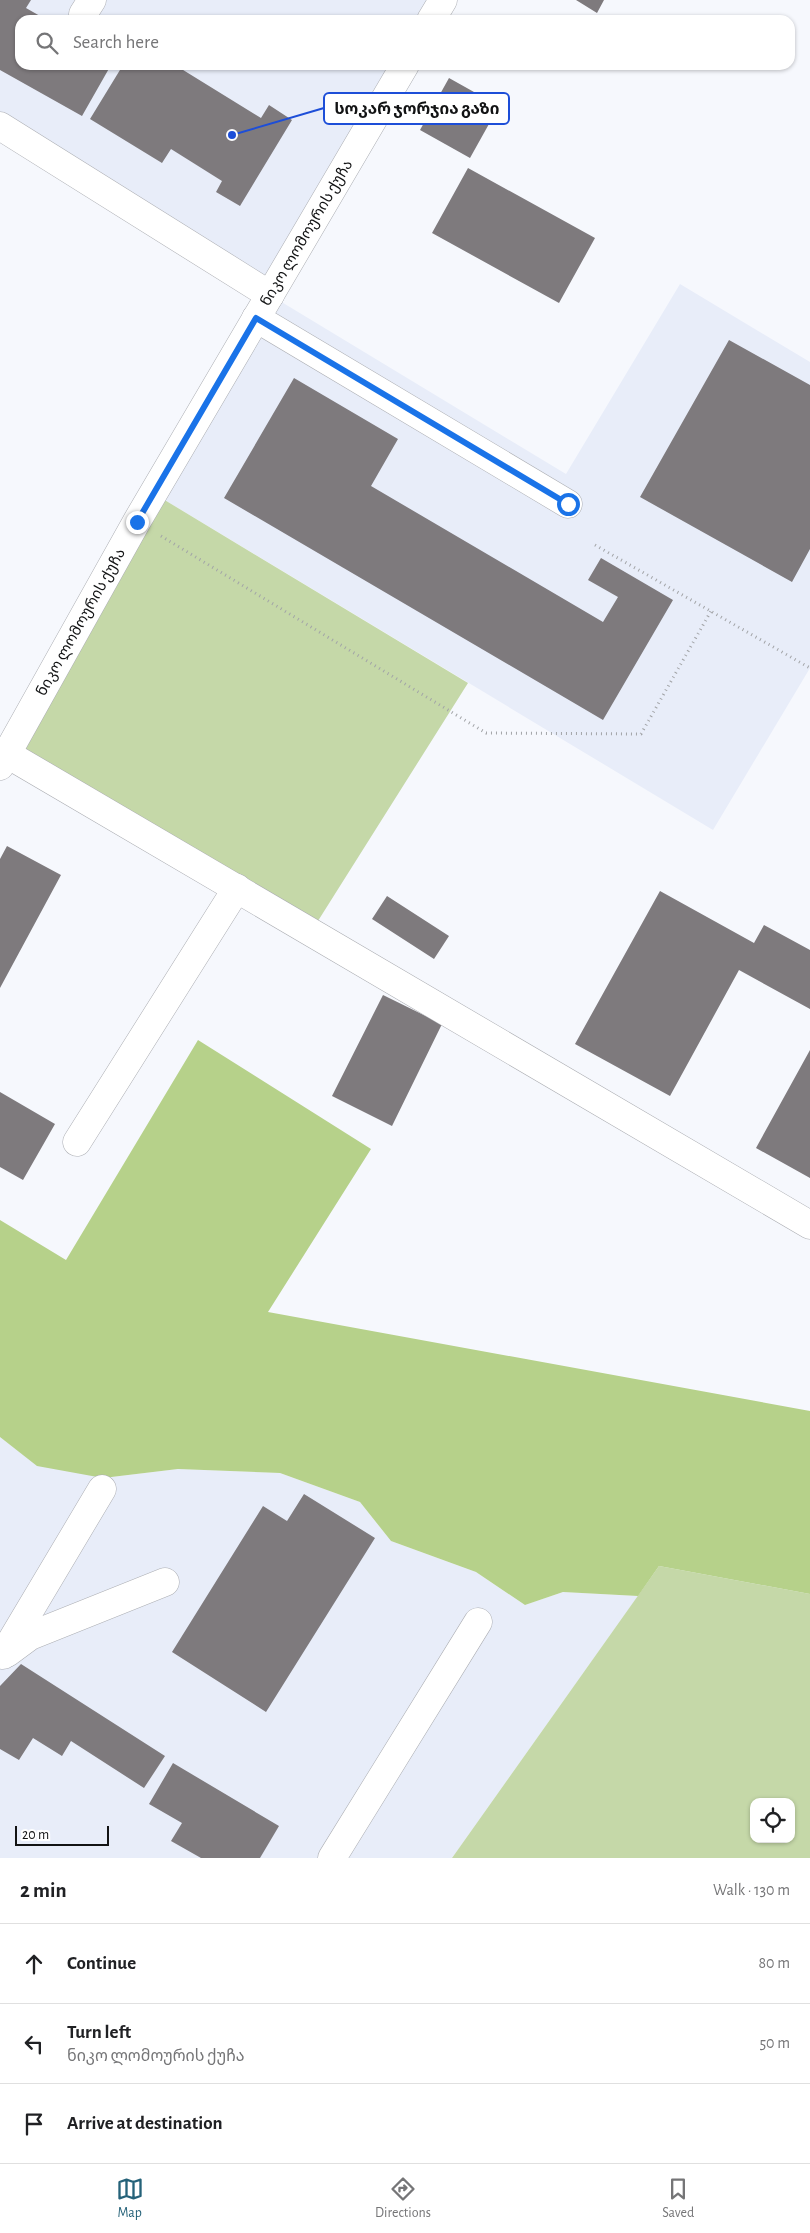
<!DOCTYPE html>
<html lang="en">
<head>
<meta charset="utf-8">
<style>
  body { margin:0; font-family:"Alegreya Sans","Noto Sans Georgian",sans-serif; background:#f6f6f6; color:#202124 }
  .controls { position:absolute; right:15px; bottom:15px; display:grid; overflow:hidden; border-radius:10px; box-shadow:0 1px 4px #0004 }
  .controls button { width:45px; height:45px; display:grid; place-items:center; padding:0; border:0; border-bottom:1px solid #e0e0e0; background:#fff; color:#202124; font:25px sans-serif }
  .scale { position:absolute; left:15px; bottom:12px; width:94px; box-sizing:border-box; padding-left:5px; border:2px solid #121314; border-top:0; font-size:14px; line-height:18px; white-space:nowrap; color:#121314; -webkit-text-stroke:4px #fff; paint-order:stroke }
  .stop { position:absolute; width:15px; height:15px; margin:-11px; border:4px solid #1a73e8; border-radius:50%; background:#fff }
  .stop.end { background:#1a73e8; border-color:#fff; box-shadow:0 1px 5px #0008 }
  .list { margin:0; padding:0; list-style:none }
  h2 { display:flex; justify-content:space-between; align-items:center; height:65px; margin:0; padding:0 20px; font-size:21px }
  h2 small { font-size:16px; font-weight:400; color:#757577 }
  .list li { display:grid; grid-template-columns:32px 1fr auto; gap:15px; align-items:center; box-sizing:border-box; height:80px; padding:0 20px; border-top:1px solid #e0e0e0 }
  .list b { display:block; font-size:19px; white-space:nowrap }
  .list p { margin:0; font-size:16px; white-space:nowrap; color:#757577 }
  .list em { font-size:16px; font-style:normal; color:#757577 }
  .icon { flex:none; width:28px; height:28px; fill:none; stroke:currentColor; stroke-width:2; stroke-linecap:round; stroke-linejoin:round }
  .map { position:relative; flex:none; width:810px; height:1858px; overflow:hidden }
  .search { position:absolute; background:#fff; box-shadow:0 1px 4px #0004; left:15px; right:15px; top:15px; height:55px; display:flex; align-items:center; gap:12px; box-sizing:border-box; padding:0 18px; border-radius:15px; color:#757577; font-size:19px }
  .sheet { height:305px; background:#fff }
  nav { display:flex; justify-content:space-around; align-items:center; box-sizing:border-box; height:70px; border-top:1px solid #e0e0e0; background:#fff; font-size:14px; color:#757577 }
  nav a { display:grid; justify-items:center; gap:2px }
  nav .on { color:#256279 }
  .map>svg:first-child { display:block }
  .built { fill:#e8edf9 }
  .green { fill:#c5d8a8; fill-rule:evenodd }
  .forest { fill:#b6d18a }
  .building { fill:#7e7a7d }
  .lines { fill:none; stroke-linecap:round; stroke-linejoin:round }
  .minor-casing { stroke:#acaeb3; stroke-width:29 }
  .path { stroke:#a2a4a7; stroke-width:3; stroke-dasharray:1 4; stroke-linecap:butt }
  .minor { stroke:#fff; stroke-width:28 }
  .route { stroke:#1a73e8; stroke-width:6 }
  .labels { text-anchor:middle; stroke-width:4; stroke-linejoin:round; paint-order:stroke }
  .street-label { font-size:15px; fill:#121314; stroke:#fff }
  .leader { fill:none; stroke:#1d4ed8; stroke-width:2 }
  .callout-dot { fill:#1d4ed8; stroke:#fff; stroke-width:2 }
  .callout { fill:#fff; stroke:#1d4ed8; stroke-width:2 }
  .callout-label { font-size:16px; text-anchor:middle; font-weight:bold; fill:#121314 }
</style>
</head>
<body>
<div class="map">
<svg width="810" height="1858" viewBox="0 0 810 1858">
  <rect width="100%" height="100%" fill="#f6f8fd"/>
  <!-- built -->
  <path class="built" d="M0 0H443L431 20H20V65H405L270 295 566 474 680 284 810 362V668L713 830 153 493 269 295 0 126Z
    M0 1437 29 1459 103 1478 178 1469 280 1473 360 1502 391 1541 476 1572 525 1605 563 1592 638 1596 452 1858H0Z"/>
  <!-- green -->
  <path class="green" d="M153 493 468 683 311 932 3 750Z
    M659 1566 810 1594V1858H452ZM754 1802H791V1839H754Z"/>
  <!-- forest -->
  <path class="forest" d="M198 1040 371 1149 268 1312 810 1411V1594L659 1566 638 1596 563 1592 525 1605 476 1572 391 1541 360 1502 280 1473 178 1469 103 1478 37 1466 0 1437V1220L66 1260Z"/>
  <!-- building -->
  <path class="building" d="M0 0H31L26 8 47 20H20V65H111L82 116 0 70Z
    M576 0H604L597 13Z
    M123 65H175L261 118 269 105 292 120 240 206 216 192 222 181 171 149 162 163 90 119Z
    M449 78 499 106 470 158 420 130Z
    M468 168 595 238 559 303 432 233Z
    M729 340 810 385V549L792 582 640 497Z
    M294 378 398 439 371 486 603 622 618 597 588 580 601 558 673 600 603 720 224 498Z
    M7 846 61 875 0 988V859Z
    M660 891 754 943 764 925 810 950V1009L739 970 670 1096 575 1044Z
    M387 896 449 936 434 959 372 919Z
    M383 995 442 1024 392 1126 332 1096Z
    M810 1050V1178L756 1148Z
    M0 1092 55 1124 23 1180 0 1167Z
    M304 1494 375 1538 266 1712 172 1652 263 1506 287 1521Z
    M21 1664 165 1756 144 1788 71 1741 62 1756 33 1738 19 1760 0 1749V1686Z
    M173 1763 279 1826 260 1858H201L171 1841 182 1823 149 1804Z"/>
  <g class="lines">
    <!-- minor casing -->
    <g class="minor-casing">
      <g id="minor">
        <path d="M83 14 92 0"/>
        <path d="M431 20 443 0"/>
        <path d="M0 126 270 295"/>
        <path d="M256 318 568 504"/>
        <path d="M7 754 810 1225"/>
        <path id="s1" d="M0 766 137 521 405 65"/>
        <path d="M77 1142 237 888"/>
        <path d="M7 1653 30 1636 165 1582"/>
        <path d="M3 1655 102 1489"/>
        <path d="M332 1858 478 1622"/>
      </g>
    </g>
    <!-- path -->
    <path class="path" d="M161 536 486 733 641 734 711 611
      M595 545 810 668"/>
    <!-- minor -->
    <use href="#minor" class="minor"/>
  </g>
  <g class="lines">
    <!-- route -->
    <path class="route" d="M137 522 256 318 568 504"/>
  </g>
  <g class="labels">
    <!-- street labels -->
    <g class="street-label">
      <text dy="5" stroke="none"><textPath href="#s1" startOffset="615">ნიკო ლომოურის ქუჩა</textPath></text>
      <text dy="5" stroke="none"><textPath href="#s1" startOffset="165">ნიკო ლომოურის ქუჩა</textPath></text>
    </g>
  </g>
  <!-- callouts -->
  <path class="leader" d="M232 135L324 108"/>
  <circle class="callout-dot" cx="232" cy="135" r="5"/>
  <rect class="callout" x="324" y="93" width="185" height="31" rx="5"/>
  <g class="callout-label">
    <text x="417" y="114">სოკარ ჯორჯია გაზი</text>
  </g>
</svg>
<div class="controls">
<button><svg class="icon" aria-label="locate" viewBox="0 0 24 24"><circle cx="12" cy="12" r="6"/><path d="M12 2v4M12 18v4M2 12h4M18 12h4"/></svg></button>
</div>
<div class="scale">20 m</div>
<div class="stop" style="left:568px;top:504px"></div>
<div class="stop end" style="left:137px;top:522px"></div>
<div class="search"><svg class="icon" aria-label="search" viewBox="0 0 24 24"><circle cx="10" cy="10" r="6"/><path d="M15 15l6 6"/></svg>Search here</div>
</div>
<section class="sheet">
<h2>2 min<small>Walk · 130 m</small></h2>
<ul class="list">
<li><svg class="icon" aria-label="ahead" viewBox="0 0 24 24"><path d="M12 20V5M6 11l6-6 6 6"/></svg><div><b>Continue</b></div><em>80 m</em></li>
<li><svg class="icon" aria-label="left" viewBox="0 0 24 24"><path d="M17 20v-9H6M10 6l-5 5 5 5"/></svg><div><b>Turn left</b><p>ნიკო ლომოურის ქუჩა</p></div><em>50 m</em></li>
<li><svg class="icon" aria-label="arrive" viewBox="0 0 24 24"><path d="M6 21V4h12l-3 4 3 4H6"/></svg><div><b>Arrive at destination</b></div></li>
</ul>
</section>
<nav>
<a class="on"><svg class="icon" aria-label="map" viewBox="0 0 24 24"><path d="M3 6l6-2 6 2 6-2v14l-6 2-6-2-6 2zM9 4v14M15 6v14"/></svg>Map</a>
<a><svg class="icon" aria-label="directions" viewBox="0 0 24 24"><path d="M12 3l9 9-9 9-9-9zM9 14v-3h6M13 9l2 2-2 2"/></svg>Directions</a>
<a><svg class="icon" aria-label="saved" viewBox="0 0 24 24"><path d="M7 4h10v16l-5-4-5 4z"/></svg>Saved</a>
</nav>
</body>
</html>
